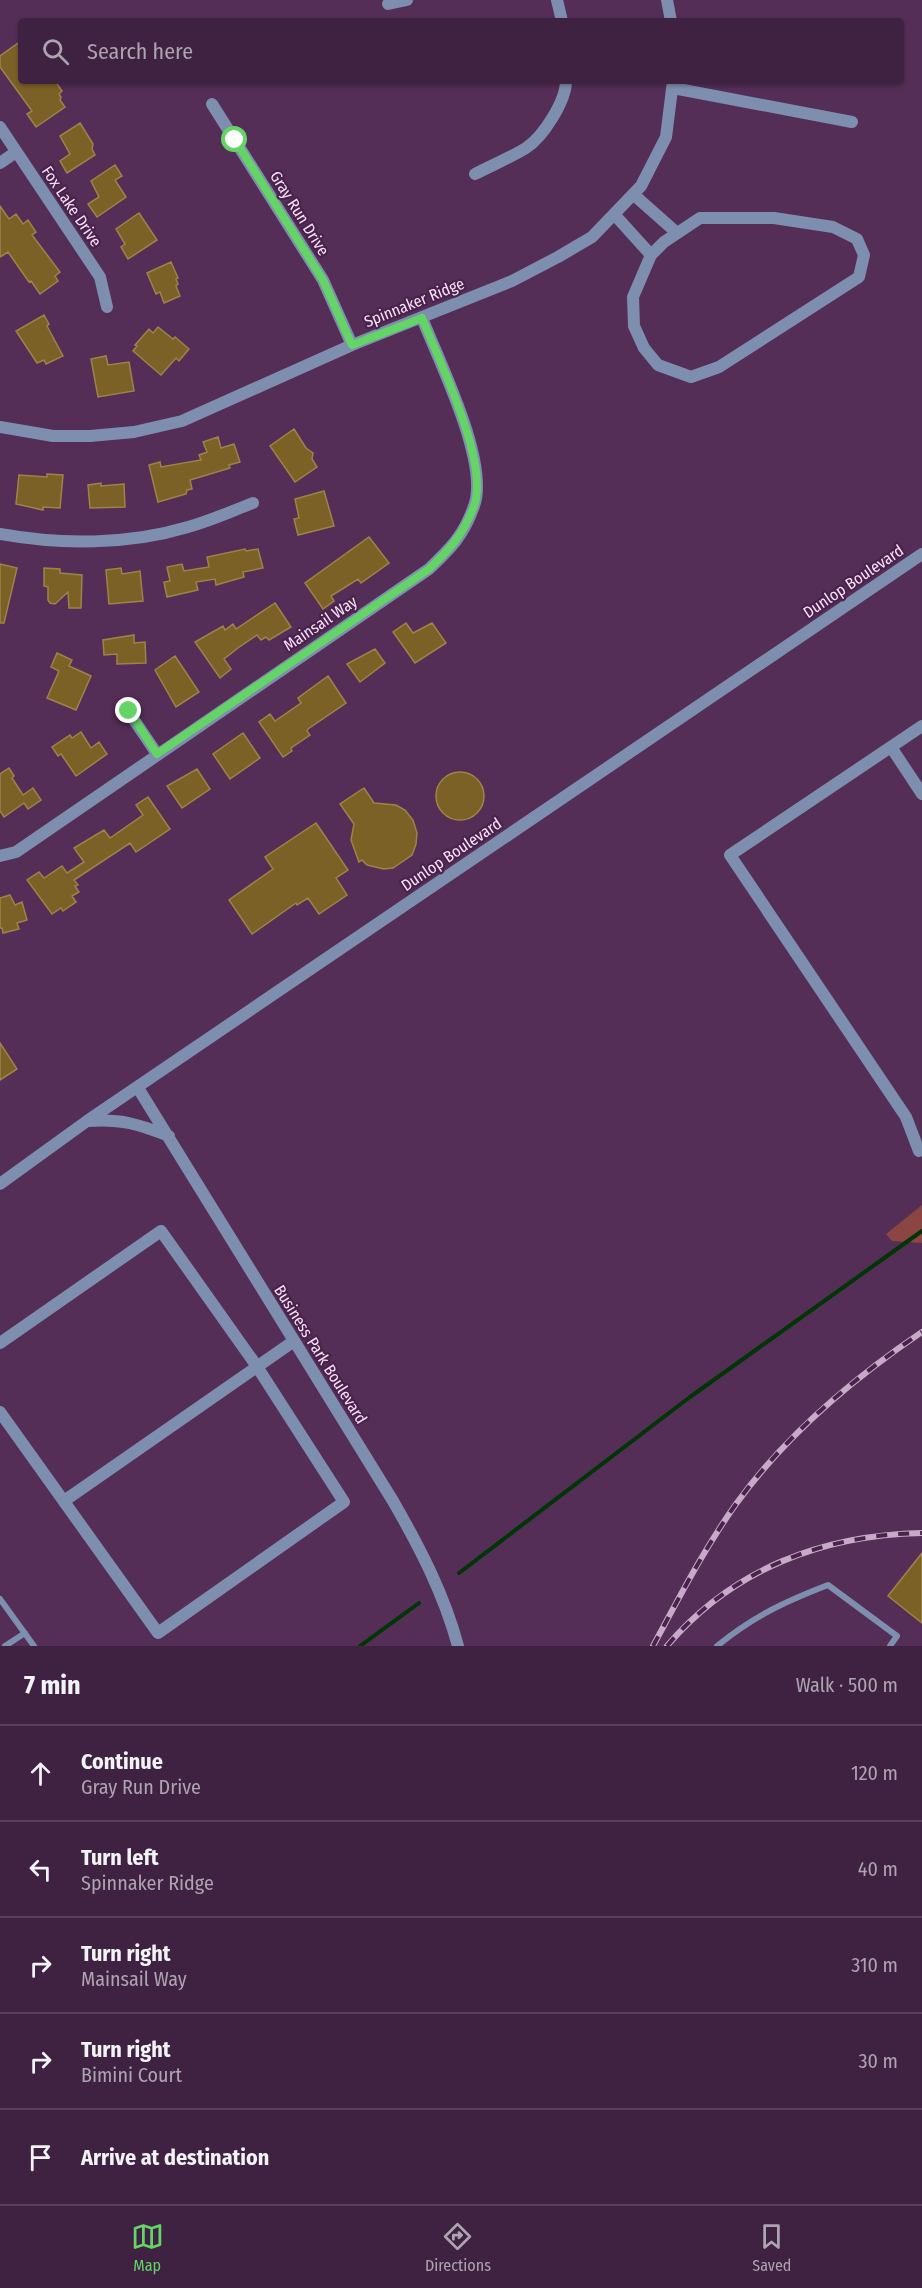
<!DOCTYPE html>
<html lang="en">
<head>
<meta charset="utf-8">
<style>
  body { margin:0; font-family:"Fira Sans Condensed",sans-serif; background:#4a2f4c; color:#f1f3f6 }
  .stop { position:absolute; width:18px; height:18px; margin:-14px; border:4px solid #64d467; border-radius:50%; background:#fff }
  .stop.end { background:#64d467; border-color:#fff; box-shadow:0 2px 6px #0008 }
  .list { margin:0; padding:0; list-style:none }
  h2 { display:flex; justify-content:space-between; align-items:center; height:78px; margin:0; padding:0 24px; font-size:26px }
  h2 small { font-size:20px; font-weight:400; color:#ada4b1 }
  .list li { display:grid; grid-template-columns:39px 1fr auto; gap:18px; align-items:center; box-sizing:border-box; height:96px; padding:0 24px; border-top:2px solid #583f5a }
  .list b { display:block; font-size:22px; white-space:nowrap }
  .list p { margin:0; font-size:20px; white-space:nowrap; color:#ada4b1 }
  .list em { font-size:20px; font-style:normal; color:#ada4b1 }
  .icon { flex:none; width:33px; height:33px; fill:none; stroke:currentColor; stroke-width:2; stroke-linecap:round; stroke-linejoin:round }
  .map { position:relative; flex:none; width:922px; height:1646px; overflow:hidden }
  .search { position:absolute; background:#3f2241; box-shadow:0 2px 4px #0004; left:18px; right:18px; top:18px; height:66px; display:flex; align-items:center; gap:15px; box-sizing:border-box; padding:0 21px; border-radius:6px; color:#ada4b1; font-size:22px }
  .sheet { height:558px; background:#3f2241 }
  nav { display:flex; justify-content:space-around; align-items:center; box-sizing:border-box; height:84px; border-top:2px solid #583f5a; background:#3f2241; font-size:16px; color:#ada4b1 }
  nav a { display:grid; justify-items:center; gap:3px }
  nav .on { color:#64d467 }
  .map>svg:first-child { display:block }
  .green { fill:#8b4542 }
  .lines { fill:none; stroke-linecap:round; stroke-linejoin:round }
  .stream { stroke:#013505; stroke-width:4 }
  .building { fill:#7c6127; stroke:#9e8349; stroke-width:1.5 }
  .service { stroke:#7e8eae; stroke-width:6 }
  .minor { stroke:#7e8eae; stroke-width:12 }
  .tertiary { stroke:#7e8eae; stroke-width:12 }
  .rail-casing { stroke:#c7aac8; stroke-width:6 }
  .rail { stroke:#49234c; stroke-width:4; stroke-dasharray:11; stroke-linecap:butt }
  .route { stroke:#64d467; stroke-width:8 }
  .labels { text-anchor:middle; stroke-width:4.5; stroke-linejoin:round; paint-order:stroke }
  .street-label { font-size:16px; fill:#f9e1fa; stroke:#49234c }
</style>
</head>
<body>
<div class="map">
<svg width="922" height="1646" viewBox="0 0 922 1646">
  <rect width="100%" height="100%" fill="#542e57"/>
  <!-- green -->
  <path class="green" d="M922 1205V1243L892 1241 886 1234Z"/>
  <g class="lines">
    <!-- stream -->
    <path class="stream" d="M459 1573 690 1397 922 1231
      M360 1646 419 1603"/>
  </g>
  <!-- building -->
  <path class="building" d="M21 41V81H55L62 91 59 94 61 97 60 100 65 107 36 127 27 114 32 111 0 67V56Z
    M80 123 93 144 92 149 95 155 67 173 60 161 70 154 60 136Z
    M115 165 122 176 115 180 126 197 97 217 88 204 99 197 91 181Z
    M0 206 9 219 16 214 23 224 28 220 36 232 32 235 60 272 55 276 58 281 40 294 31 281 29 282 8 252 0 257Z
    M139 213 157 240 128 259 121 247 125 244 116 229Z
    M171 262 178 278 176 279 178 284 176 286 180 296 164 303 160 292 156 294 147 273Z
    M44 315 49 324 47 326 63 356 46 364 44 360 37 363 16 331Z
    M158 327 173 339 175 337 189 349 179 361 176 358 161 375 133 351 137 346 135 345 149 329 153 333Z
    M106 356 108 365 129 362 134 391 98 397 91 359Z
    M294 429 306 448 313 453 312 459 317 467 295 482 270 446Z
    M218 437 221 448 234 444 240 462 229 465 230 468 190 480 192 489 187 490 186 494 158 502 149 465 160 462 161 467 201 460 199 455 207 452 203 442Z
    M47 474 63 475 60 508 43 507V510L16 504 19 475 47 477Z
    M101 483V486L124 484 125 507 90 508 88 485Z
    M324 491 334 526 298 535 294 519 299 518 295 499Z
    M369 537 389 563 361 583 358 579 331 596 334 601 323 609 305 583Z
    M245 549 246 551 258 549 263 568 243 572 244 577 216 585 215 579 196 582 198 590 167 597 164 582 170 581 167 567 182 564 184 571 209 567 207 557Z
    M0 564 17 568 4 623H0Z
    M44 568 60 569V573L82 575 81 608H69L68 592 55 604 50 603 48 600V587L44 586Z
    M121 568 122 574 140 571 143 601 109 604 106 570Z
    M275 603 291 627 269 640 266 637 261 640 257 635 238 648 224 659 231 669 220 678 195 642 223 626 225 630 233 624 236 629Z
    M406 623 413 633 432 623 446 643 415 663 393 632Z
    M134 635V643L145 642 146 663 117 664V654L104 655 103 640Z
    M375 649 385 663 360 682 347 664Z
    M57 653 72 660 69 666 91 676 76 710 47 698 59 671 51 667Z
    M175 656 199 692 176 707 155 670Z
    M328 676 346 703 308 729 307 731 310 735 291 748 292 751 283 757 259 722 270 714 275 721 301 703 298 698Z
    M81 732 91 748 99 742 107 754 76 776 61 754 58 756 52 747 70 735 72 738Z
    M243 733 260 758 230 779 213 754Z
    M9 768 14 776 12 778 23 795 33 788 41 800 28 809 24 803 4 817 0 811V774Z
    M197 769 210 789 182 808 167 786Z
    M436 796a24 24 0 1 1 48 0a24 24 0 1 1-48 0Z
    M364 788 374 803 396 805 405 810 413 820 417 833 416 844 412 855 393 868 384 869 367 865 362 860 359 862 351 840 354 824 340 804Z
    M148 797 170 829 136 852 130 843 74 880 78 885 75 886 79 892 72 896 76 902 63 911 61 908 52 914 27 880 39 872 44 878 62 866 67 873 84 862 74 848 104 830 110 838 143 815 136 805Z
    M316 823 348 870 336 878 347 895 319 914 308 898 297 905 296 903 252 934 229 900 273 869 265 857Z
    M10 895 15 905 22 902 27 920 17 923 19 929 3 933 2 928H0V898Z
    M0 1043 17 1069 0 1080Z
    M922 1553V1623L888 1596Z"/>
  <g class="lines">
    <!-- service -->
    <path class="service" d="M0 1599 34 1646
      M5 1646 25 1633
      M717 1646C754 1616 784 1602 828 1585L897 1636 890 1646"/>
    <!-- minor -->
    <path class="minor" d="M557 0 562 21
      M667 0 671 21
      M388 4 407 0
      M673 88 852 122
      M212 104 323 280 352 345
      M0 127 100 277 107 307
      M0 163 16 152
      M475 174C492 165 510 158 526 148 543 137 566 101 566 81
      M633 194 677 233
      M614 214 651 255
      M700 218H774L833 227 857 239 864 255 859 277 719 367 691 377 658 365 644 348 634 326 633 297 651 255 664 242Z
      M0 427 53 436H90L134 432 182 421 352 345 512 281 558 257 592 237 641 186 666 137 673 81
      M0 534C61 545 128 545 188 527 210 521 232 511 253 503
      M128 711 157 754
      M891 747 922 794
      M0 856 16 852 429 569C451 548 464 535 474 506 490 463 439 361 422 318
      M919 1151 906 1117 730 855 922 726
      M0 1343 161 1231 256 1365 344 1502 158 1633 0 1412
      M64 1501 294 1341"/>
    <!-- tertiary -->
    <path class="tertiary" d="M138 1088 393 1501C420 1548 444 1594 458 1646
      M89 1121C122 1119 138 1124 169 1136
      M0 1184 87 1121 922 554"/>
    <!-- rail casing -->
    <g class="rail-casing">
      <path id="rail" d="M653 1646C679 1598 704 1549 736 1504 786 1435 851 1380 922 1332
        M667 1646C732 1569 823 1535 922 1533"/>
    </g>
    <!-- rail -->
    <use href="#rail" class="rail"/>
  </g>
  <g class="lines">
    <!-- route -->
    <path class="route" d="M129 711 157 754 429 569C451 548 463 535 474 506 490 463 439 361 422 318L352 345 323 280 235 140"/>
  </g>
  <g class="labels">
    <!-- street labels -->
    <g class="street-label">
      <text transform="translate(72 206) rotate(56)" y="6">Fox Lake Drive</text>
      <text transform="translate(300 213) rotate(58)" y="6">Gray Run Drive</text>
      <text transform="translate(414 302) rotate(-22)" y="6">Spinnaker Ridge</text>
      <text transform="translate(853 581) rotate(-34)" y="6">Dunlop Boulevard</text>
      <text transform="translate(320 623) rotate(-34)" y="6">Mainsail Way</text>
      <text transform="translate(451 854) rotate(-34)" y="6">Dunlop Boulevard</text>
      <text transform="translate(321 1354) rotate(58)" y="6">Business Park Boulevard</text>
    </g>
  </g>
</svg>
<div class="stop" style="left:235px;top:140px"></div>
<div class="stop end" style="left:129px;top:711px"></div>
<div class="search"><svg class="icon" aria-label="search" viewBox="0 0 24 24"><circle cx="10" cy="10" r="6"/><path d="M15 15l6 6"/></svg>Search here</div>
</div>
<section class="sheet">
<h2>7 min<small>Walk · 500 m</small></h2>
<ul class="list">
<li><svg class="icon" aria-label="ahead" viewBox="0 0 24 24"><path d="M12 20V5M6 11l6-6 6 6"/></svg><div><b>Continue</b><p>Gray Run Drive</p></div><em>120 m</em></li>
<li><svg class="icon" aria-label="left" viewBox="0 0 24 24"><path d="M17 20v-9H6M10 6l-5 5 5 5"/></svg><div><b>Turn left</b><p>Spinnaker Ridge</p></div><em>40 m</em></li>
<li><svg class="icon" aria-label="right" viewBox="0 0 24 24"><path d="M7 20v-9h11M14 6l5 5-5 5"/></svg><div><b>Turn right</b><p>Mainsail Way</p></div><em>310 m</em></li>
<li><svg class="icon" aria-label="right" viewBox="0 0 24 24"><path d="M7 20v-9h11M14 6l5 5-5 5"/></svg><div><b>Turn right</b><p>Bimini Court</p></div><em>30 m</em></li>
<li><svg class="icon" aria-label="arrive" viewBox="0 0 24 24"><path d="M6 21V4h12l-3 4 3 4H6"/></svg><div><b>Arrive at destination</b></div></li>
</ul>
</section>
<nav>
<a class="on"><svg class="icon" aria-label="map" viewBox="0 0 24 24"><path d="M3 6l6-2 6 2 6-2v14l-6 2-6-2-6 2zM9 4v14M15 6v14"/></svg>Map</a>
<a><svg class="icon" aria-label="directions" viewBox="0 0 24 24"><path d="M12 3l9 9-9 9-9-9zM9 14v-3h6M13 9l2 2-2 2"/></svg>Directions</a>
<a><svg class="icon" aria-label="saved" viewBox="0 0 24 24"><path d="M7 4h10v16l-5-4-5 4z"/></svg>Saved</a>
</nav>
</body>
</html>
